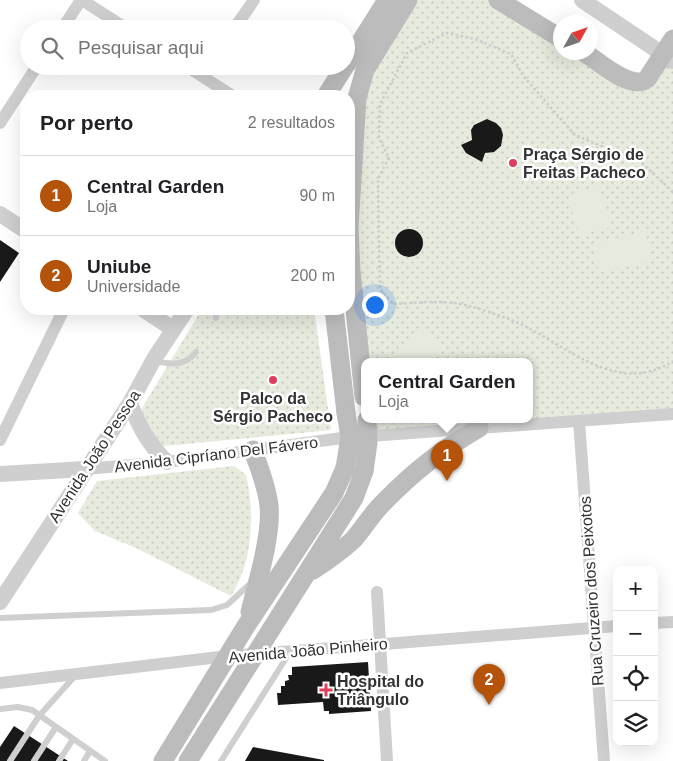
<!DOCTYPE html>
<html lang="pt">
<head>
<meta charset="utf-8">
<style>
  body { margin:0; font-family:Arial,sans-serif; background:#f2f2f2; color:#202124 }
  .controls { position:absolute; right:15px; bottom:15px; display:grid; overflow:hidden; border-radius:10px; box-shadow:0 5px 20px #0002 }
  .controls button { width:45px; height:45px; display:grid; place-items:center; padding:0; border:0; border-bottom:1px solid #e0e0e0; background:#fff; color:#202124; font:25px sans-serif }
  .compass { position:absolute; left:553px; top:15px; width:45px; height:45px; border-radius:50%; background:#fff; box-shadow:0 5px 20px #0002; rotate:50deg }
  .you { position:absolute; left:374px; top:304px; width:18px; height:18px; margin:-12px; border:4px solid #fff; border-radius:50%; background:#1a73e8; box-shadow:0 0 0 8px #1a73e833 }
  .badge { display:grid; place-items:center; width:32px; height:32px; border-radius:50%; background:#b45309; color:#fff; font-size:16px; font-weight:700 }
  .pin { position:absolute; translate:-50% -41px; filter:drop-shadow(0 1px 2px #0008) }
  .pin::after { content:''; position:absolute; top:26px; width:18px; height:15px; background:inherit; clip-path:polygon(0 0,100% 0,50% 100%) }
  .popup { position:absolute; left:361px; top:358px; width:172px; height:65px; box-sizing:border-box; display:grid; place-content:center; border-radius:10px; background:#fff; filter:drop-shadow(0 1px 4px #0005); font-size:16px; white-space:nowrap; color:#757577 }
  .popup b { font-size:19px; color:#202124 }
  .popup::after { content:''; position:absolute; left:50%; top:100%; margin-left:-10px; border:10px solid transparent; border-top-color:#fff }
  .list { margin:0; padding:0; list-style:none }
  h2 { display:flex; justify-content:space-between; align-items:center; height:65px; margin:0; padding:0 20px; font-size:21px }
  h2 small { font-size:16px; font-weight:400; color:#757577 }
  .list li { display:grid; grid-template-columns:32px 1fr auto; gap:15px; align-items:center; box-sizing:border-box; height:80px; padding:0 20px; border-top:1px solid #e0e0e0 }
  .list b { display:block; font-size:19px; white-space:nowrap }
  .list p { margin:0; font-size:16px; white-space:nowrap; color:#757577 }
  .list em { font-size:16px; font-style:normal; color:#757577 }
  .icon { flex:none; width:28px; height:28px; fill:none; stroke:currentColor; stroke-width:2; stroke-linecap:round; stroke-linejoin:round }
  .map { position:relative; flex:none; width:673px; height:761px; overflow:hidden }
  .search { position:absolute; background:#fff; box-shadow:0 5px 20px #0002; left:20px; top:20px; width:335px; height:55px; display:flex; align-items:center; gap:12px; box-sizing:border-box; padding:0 18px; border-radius:28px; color:#757577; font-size:19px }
  .panel { position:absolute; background:#fff; box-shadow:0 5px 20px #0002; left:20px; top:90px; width:335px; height:225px; border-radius:20px }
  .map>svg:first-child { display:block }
  .park { fill:url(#park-dots) }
  .garden { fill:#e6ebde }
  .building { fill:#191919 }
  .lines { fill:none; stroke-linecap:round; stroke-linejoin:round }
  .path { stroke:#ccc; stroke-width:2.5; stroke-dasharray:2.5 2.5; stroke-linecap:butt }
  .service { stroke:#cfcfcf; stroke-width:6 }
  .minor { stroke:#cfcfcf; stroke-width:12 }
  .tertiary { stroke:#cfcfcf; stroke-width:16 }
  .secondary { stroke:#bcbcbc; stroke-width:19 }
  .secondary-bridge { stroke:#bcbcbc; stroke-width:19 }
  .poi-dot { fill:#e03c5b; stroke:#fff; stroke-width:2 }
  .labels { text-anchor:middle; stroke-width:5; stroke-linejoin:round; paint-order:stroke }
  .poi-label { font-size:16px; font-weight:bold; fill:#323232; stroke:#fff; text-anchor:start }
  .street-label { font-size:16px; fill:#323232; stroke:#fff }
</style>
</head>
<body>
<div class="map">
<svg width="673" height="761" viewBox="0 0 673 761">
  <defs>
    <pattern id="park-dots" width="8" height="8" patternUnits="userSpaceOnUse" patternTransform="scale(1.25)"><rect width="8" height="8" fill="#e6ebde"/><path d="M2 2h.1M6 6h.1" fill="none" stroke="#c6cabf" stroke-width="1.8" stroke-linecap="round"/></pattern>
  </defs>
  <rect width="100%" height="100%" fill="#fff"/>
  <!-- park -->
  <path class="park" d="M408 0H498L560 38V52L584 53 624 79 673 61V414L374 436 366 420H530V362H364L351 271 357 98Z
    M202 309H314L331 430 155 447 144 427 142 408Z
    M234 466 246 475C255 513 253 562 231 596L136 548 95 531 78 513 97 481Z"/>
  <!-- garden -->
  <path class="garden" d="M599 186 611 227 579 235 568 195Z
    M645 231 653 261 599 273 592 244Z
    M418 328 441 346 429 362H393Z"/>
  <!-- building -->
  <path class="building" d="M487 119 496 123 501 128 503 135 501 146 494 152 485 153 482 162 466 153 461 145 472 140 471 130 474 125Z
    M395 243a14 14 0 1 1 28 0a14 14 0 1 1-28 0Z
    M0 240 19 253 0 282Z
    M368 662 371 711 329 714V711H324L323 702 278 705 277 693H281V686H285V681L289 680 288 675H292V667Z
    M14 726 68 761H0V747Z
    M253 747 324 760V761H245Z"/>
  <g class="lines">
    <!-- path -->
    <path class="path" d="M673 192 642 163 575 135 524 77 511 54 475 39 447 33 407 53 380 104 379 138 389 158 378 179 380 289 393 304C417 303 445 299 469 306 484 310 501 316 516 322 565 343 616 398 673 361"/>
    <!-- service -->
    <path class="service" d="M216 309V318
      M154 361C170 364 185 367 196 352
      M0 618 211 610 227 605 252 582
      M0 709 18 707 32 710 105 761
      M10 761 39 716 74 677
      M34 761 56 727
      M59 761 73 739
      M84 761 90 751
      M221 761 290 652"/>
    <!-- minor -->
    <path class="minor" d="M82 0 127 29
      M62 29 81 0
      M234 29 254 0
      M186 66 233 96
      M0 123 37 66
      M579 421 604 761
      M0 440 64 309
      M85 469 167 462 342 438 673 414
      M377 592 387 761
      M654 623 673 622
      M0 683 228 656 617 626"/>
    <!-- tertiary -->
    <path class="tertiary" d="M582 0 673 61
      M0 214 26 231
      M143 309 173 329
      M130 403C139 426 148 444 167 462
      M0 474 85 469
      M0 602 130 403 154 359 187 309"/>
    <!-- secondary -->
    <path class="secondary" d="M498 0 560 38
      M584 52C599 62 631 91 647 79L673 39
      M346 65 387 0
      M326 96 345 66
      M334 309 346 413
      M364 397 351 271 349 228 357 98 365 70 408 0
      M313 570C327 561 340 552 353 540 363 529 371 515 382 504 413 472 441 450 479 428
      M250 612C257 583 272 535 269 506 267 486 259 468 253 450
      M163 761 246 626 334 493 345 468
      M188 761 354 498 364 471"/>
    <!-- secondary-bridge -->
    <path class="secondary-bridge" d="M345 468 350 437 346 413
      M364 471 368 443 367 420"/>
  </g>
  <!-- markers -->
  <g class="poi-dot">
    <circle cx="513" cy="163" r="5"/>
    <circle cx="273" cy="380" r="5"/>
    <path d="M323.5 682.5h5v5h5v5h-5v5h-5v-5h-5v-5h5z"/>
  </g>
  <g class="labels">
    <!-- poi labels -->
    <g class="poi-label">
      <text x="523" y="160">Praça Sérgio de<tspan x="523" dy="18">Freitas Pacheco</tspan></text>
      <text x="273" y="404" text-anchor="middle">Palco da<tspan x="273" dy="18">Sérgio Pacheco</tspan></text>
      <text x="337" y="687">Hospital do<tspan x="337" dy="18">Triângulo</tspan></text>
    </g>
    <!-- street labels -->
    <g class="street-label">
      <text transform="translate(216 454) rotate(-7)" y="6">Avenida Cipríano Del Fávero</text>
      <text transform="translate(94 456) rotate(-57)" y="6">Avenida João Pessoa</text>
      <text transform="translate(591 591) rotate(-94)" y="6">Rua Cruzeiro dos Peixotos</text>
      <text transform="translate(308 650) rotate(-5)" y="6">Avenida João Pinheiro</text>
    </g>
  </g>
</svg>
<div class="controls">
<button>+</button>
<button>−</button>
<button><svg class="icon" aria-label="locate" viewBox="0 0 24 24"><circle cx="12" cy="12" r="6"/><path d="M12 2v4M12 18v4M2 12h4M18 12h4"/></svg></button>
<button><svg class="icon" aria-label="layers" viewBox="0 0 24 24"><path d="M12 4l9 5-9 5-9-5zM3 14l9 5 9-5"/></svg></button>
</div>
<svg class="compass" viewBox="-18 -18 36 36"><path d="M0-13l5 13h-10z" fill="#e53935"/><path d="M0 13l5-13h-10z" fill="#757577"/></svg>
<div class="you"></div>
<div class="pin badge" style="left:447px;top:481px">1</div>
<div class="popup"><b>Central Garden</b>Loja</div>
<div class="pin badge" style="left:489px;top:705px">2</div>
<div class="search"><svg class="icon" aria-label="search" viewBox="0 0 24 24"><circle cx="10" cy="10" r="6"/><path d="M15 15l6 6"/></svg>Pesquisar aqui</div>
<section class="panel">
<h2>Por perto<small>2 resultados</small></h2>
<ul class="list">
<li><span class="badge">1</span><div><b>Central Garden</b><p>Loja</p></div><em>90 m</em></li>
<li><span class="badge">2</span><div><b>Uniube</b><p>Universidade</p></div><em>200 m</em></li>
</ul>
</section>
</div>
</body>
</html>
